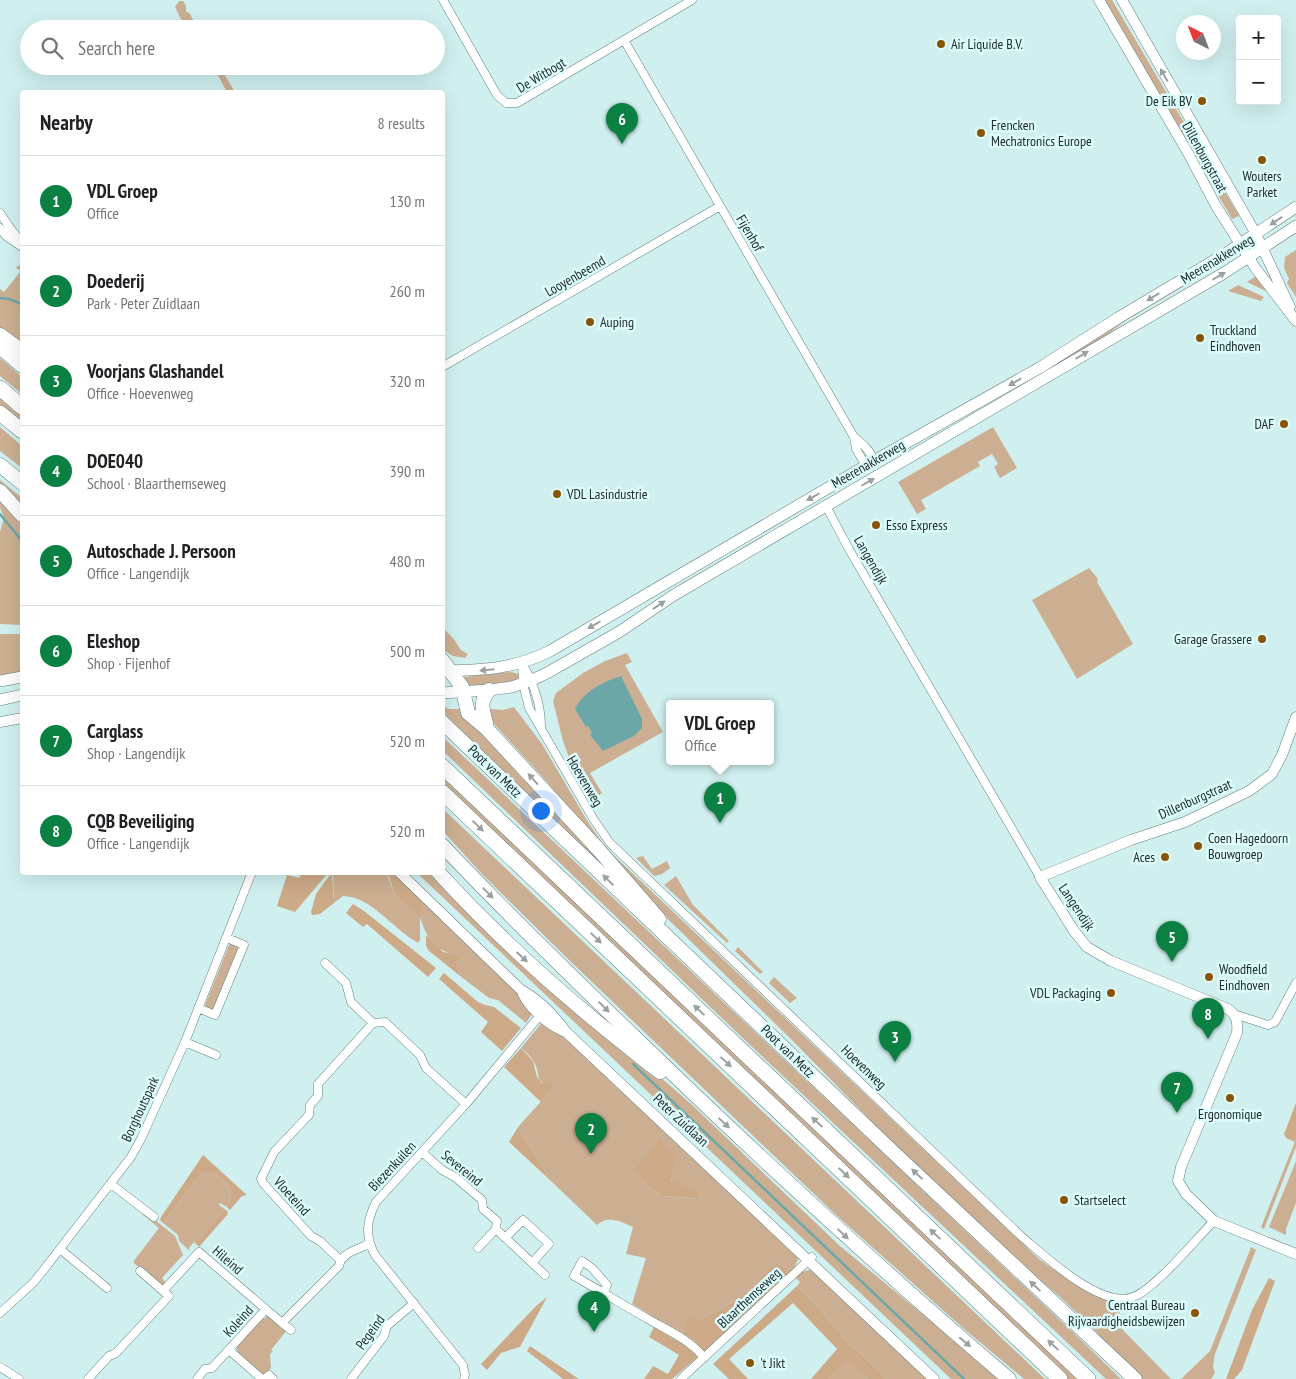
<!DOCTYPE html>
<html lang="en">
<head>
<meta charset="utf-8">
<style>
  body { margin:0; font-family:"PT Sans Narrow",sans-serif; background:#f2f2f2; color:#202124 }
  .controls { position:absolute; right:15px; top:15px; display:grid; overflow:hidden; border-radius:5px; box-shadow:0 5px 20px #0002 }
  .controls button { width:45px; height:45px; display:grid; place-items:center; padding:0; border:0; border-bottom:1px solid #e0e0e0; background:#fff; color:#202124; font:25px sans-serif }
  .compass { position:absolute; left:1176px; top:15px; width:45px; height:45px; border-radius:50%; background:#fff; box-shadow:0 5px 20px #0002; rotate:318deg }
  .you { position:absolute; left:540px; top:810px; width:18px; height:18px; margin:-12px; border:4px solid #fff; border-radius:50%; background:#1a73e8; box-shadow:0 0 0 8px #1a73e833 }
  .badge { display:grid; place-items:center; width:32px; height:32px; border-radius:50%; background:#0b8043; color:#fff; font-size:16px; font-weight:700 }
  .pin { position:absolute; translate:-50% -41px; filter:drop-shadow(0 1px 2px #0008) }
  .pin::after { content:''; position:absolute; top:26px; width:18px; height:15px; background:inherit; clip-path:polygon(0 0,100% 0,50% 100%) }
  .popup { position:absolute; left:666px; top:700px; width:108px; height:65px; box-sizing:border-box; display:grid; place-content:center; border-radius:5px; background:#fff; filter:drop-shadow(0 1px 4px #0005); font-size:16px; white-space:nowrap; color:#757577 }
  .popup b { font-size:19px; color:#202124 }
  .popup::after { content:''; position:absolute; left:50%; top:100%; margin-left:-10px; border:10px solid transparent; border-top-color:#fff }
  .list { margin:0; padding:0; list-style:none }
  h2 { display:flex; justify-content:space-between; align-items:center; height:65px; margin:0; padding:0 20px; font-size:21px }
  h2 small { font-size:16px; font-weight:400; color:#757577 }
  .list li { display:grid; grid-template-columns:32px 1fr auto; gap:15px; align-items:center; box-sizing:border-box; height:90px; padding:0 20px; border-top:1px solid #e0e0e0 }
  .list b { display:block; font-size:19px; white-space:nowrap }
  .list p { margin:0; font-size:16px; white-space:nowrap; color:#757577 }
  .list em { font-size:16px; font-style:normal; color:#757577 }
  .icon { flex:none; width:28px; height:28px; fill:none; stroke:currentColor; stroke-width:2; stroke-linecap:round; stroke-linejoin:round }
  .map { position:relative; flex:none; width:1296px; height:1379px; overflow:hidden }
  .search { position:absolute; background:#fff; box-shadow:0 5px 20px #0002; left:20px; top:20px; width:425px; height:55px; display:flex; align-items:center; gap:12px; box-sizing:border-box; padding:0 18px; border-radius:28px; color:#757577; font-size:19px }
  .panel { position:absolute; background:#fff; box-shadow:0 5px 20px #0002; left:20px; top:90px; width:425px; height:785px; border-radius:5px }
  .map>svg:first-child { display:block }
  .green { fill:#ccaf92; fill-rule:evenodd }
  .forest { fill:#ca8 }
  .water { fill:#6ca7a8 }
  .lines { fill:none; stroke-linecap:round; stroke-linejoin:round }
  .stream { stroke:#6ca7a8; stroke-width:2.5 }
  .minor-casing { stroke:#627f80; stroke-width:9 }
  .tertiary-casing { stroke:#627f80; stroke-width:11 }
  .secondary-casing { stroke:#627f80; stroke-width:12 }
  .trunk-casing { stroke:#627f80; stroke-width:15 }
  .motorway-casing { stroke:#627f80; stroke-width:16 }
  .minor { stroke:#fff; stroke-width:8 }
  .tertiary { stroke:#fff; stroke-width:10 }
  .secondary { stroke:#fff; stroke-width:11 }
  .trunk { stroke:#fff; stroke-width:14 }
  .motorway { stroke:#fff; stroke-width:15 }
  .oneway { fill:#9ba0a0 }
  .poi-dot { fill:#8a5403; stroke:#ddfdfd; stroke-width:2 }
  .labels { text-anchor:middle; stroke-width:5; stroke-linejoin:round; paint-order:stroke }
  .poi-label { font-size:14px; fill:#202c2d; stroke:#ddfdfd; text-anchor:start }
  .street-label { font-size:14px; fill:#202c2d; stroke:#ddfdfd }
</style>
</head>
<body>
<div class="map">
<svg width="1296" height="1379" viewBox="0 0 1296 1379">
  <rect width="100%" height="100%" fill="#d0f0f0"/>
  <!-- green -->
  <path class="green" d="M1104 0H1112L1239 216 1232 219Z
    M179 1H183L186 6V11L190 14 198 29H191L186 21H182L175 7Z
    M213 66H219L235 92H227Z
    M1296 250V297L1287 283 1289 279 1284 268 1285 257Z
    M1219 261 1221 264 1125 321 1104 337 1055 366 1076 347Z
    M19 265 22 268V345L0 329V289L4 292 21 271 16 268Z
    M1256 276 1270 293 1247 282Z
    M1238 285 1264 297 1261 301 1228 291Z
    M0 358 22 377V394L0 376Z
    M0 396 22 415V424L0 406Z
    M0 427 22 446V468L0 451Z
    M993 427 1017 468 1000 478 994 467 998 464 992 454 978 462 980 466 921 500 926 509 917 514 898 482Z
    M0 480 22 498V512L0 488Z
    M0 499 22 522V625L0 624V532L4 517 0 508Z
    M1089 568 1098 579 1097 582 1133 644 1077 679 1032 600Z
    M443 628 453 638 461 650 468 654 465 658 453 656 443 650Z
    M0 634H22V672L0 675Z
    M627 653 632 662 625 665 663 732 590 773 602 793 592 800 571 763 563 741 553 701 556 693 583 673 605 661Z
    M510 672 520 674V679L507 682 467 688 463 677Z
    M445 707 449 709H462L473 724 522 778 574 827 630 895 443 712V708Z
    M514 707 542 744 588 822 606 848 1039 1259C1064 1276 1090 1298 1120 1304V1313L1116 1316 1117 1324 1171 1379H1141L1116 1356 1093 1328 1059 1296 1009 1254 878 1128 793 1041 636 888 574 816 548 783 495 725 491 719 490 709 503 710Z
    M443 737 1080 1339 1121 1379H1106L749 1044 443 751Z
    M442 775 1079 1379H1068L987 1303 443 784Z
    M442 808 1045 1379H1024L963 1328 835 1214 570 961 480 872 443 831Z
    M643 856 652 869 667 861 670 868 662 874 654 876 636 858Z
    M333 873H383L388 877 395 895 419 915 426 903 497 971 534 1011 526 1023 498 1000 489 998 460 976 457 964 459 955C435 952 427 939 420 917V940L418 943C394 930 371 896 343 896L334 903Z
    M417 873H434L636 1056 690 1103 840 1246 1001 1379H951Z
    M676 876 693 905 729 941 727 943 664 885Z
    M233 943 239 948 215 1008 213 1010 208 1009 205 1005 229 945Z
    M738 947 763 972 760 974 735 951Z
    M774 977 797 998 790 1003 769 983Z
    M544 1020 603 1072 799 1257 793 1271 777 1263 768 1268 751 1288 730 1304 703 1318 686 1320 682 1334 632 1304 646 1258 626 1254 633 1227C621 1221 607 1215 597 1225L552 1182 518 1127 554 1087C533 1080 542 1080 535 1064 532 1057 526 1052 521 1048ZM672 1176 671 1182 700 1191 699 1199 662 1196 644 1185 643 1180Z
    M1296 1139V1147L1264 1229 1261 1227Z
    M1296 1161V1203L1286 1229V1235L1269 1227Z
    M203 1172H211L222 1179 230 1188 231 1196 227 1207 220 1203 219 1205 225 1209 195 1243 194 1242 189 1248 190 1251 179 1241 178 1235 163 1223Z
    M145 1212 175 1236 183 1255 162 1278 166 1283 162 1288 133 1262 159 1228 142 1214Z
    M1251 1247 1256 1250 1215 1354 1213 1366 1215 1373 1211 1379H1181L1210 1351Z
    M812 1269 928 1379H887L846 1340 818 1307 797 1286 800 1282 795 1277 801 1272Z
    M269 1314 287 1330 271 1350 273 1351 270 1354 271 1368 264 1375 237 1351V1345L262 1317 264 1319Z
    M847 1359 867 1379H829Z"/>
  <!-- forest -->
  <path class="forest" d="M302 872 328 873 295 912 277 906 287 875 299 878Z
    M332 872 334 903 320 914 312 915 311 912 316 894Z
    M383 873H395L426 903 419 916 395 895 389 877Z
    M353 904 364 911 436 968 428 977 367 924 363 927 346 913Z
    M426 935 443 952 460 955 457 964 460 976 428 950 426 945Z
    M444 973 478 1002 485 1005 494 1007 521 1028 502 1051 481 1032 488 1022 439 979Z
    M521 1048 533 1061 537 1077 542 1083 547 1082 554 1087 541 1102 504 1067Z
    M1296 1103V1139L1295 1142 1286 1138 1284 1134Z
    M518 1127 552 1182 509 1142Z
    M659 1139 676 1157 671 1181 700 1191 699 1199 662 1196 644 1185 643 1180 635 1169Z
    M203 1155 247 1195 242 1196 230 1210 227 1207 231 1196 230 1188 222 1179 211 1172H203L163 1223 160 1220 161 1217Z
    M225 1209 228 1212 227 1215 199 1247 195 1243Z
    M777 1263 793 1271 704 1352 694 1341 682 1334 686 1319 703 1318 730 1304 751 1288 768 1268Z
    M1269 1278 1275 1281 1242 1370 1234 1379H1226L1252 1310Z
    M797 1286 818 1307 846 1340 887 1379H867L847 1360 829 1379H811L837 1349 793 1303 729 1359 748 1379H729L713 1364Z
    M547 1297 520 1347 501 1353 487 1370 481 1364 536 1306Z
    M654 1327 697 1352 698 1357 672 1379H644L653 1366 668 1374 679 1355 649 1337Z
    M530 1346 579 1379H563L527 1351Z"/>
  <!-- water -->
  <path class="water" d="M621 676 642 719V728L634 736 603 751 590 735 592 733 588 726 586 727 575 709C583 692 604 681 621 676Z"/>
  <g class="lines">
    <!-- stream -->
    <path class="stream" d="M0 298 9 299 22 304
      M0 514 22 541
      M633 1064 964 1379"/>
    <!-- minor casing -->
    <g class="minor-casing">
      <path id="minor" d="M443 0 497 95 506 103H517L692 0
        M624 40 854 437 856 449 866 466
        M0 213 10 228 22 243
        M0 228 6 236 22 247
        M442 367 720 206
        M854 437C863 444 871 451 874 461
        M826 506 850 551 1040 877
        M522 663 523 683 529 708 594 820 610 843 1021 1236C1045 1256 1100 1309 1133 1297 1154 1290 1196 1239 1214 1221
        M523 665C534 683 541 706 541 727
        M325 963 346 983 351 1002 373 1023
        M198 1008 215 1015 244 945 227 938
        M1234 1014 1268 1025 1275 1022 1296 983
        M185 1042 216 1055
        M422 1152 442 1170 455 1177 482 1200 483 1209 497 1221 496 1229 478 1248
        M111 1184 154 1217
        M496 1229 545 1275
        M505 1238 523 1220 549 1244 532 1263
        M60 1249 107 1288
        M340 1260 320 1241 311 1236 263 1183 261 1179 274 1152 309 1115 310 1105 318 1096V1084L373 1023 385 1022 420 1055 426 1068 466 1104
        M140 1271 163 1291
        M604 1293 607 1285 592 1268 582 1261 574 1276C599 1290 623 1305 648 1319 667 1330 691 1340 704 1358
        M0 1313 33 1283 42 1272 131 1157 141 1139 185 1042 252 872
        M282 1323 291 1330
        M229 1350 262 1379
        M0 1367 19 1379
        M88 1379 109 1356 116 1353 169 1296 163 1291 199 1252 282 1323 339 1266C341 1253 358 1249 369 1244
        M197 1379 205 1369 212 1368 266 1309
        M264 1379 269 1375 273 1379
        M351 1379 384 1336 387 1326 414 1303
        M464 1379 465 1375 463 1365 375 1255C365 1236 366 1222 376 1202L466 1104 542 1013
        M681 1379 812 1257"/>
    </g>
    <!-- tertiary casing -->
    <g class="tertiary-casing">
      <path id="tertiary" d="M1099 0 1188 153 1216 206 1256 269 1296 321
        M1122 0 1256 234 1290 307
        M1296 717 1282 755 1272 774 1249 791 1185 822 1131 840 1040 877 1074 931 1087 947 1111 961 1228 1009C1237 1016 1238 1022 1237 1033L1181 1167 1178 1181 1186 1194 1214 1221 1296 1254
        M0 722 22 718
        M399 872 520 989C538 999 554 1015 566 1032L934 1379
        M523 994C530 1009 548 1024 563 1031"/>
    </g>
    <!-- secondary casing -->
    <g class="secondary-casing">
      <path id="secondary" d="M444 671C484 670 514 669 550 651L874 461 1041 367 1118 318 1225 254 1296 207
        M0 681 22 677
        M442 693 489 690 512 687 532 680 547 673 619 632 674 595 1224 273 1296 226
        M0 700 22 695"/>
    </g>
    <!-- trunk casing -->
    <g class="trunk-casing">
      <path id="trunk" d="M0 335 22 351
        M0 347 22 366
        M0 465 22 483
        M0 491 22 515
        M442 660 462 687 468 713 487 729 598 849 659 919
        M442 722 895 1154 1135 1379
        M487 729C485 712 477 706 489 690
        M442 845C508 915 576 981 645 1047 763 1161 883 1272 1009 1379
        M438 872C494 933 554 988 618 1039 632 1050 646 1062 660 1072"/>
    </g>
    <!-- motorway casing -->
    <g class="motorway-casing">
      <path id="motorway" d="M0 388 22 407
        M0 413 22 431
        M442 766 1088 1379
        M442 792 1060 1379"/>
    </g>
    <!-- minor -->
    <use href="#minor" class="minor"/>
    <!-- tertiary -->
    <use href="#tertiary" class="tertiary"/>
    <!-- secondary -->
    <use href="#secondary" class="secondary"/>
    <!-- trunk -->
    <use href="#trunk" class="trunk"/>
    <!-- motorway -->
    <use href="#motorway" class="motorway"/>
  </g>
  <!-- one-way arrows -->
  <defs><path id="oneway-solid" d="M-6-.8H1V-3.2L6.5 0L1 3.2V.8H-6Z" transform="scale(1.25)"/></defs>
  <g class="oneway">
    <use href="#oneway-solid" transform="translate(1164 75) rotate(-120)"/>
    <use href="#oneway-solid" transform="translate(1276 221) rotate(146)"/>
    <use href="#oneway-solid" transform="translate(1219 276) rotate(-30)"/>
    <use href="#oneway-solid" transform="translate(1153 297) rotate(149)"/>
    <use href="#oneway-solid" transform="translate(1082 355) rotate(-31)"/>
    <use href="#oneway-solid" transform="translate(1015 382) rotate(150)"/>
    <use href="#oneway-solid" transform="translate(868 482) rotate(-30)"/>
    <use href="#oneway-solid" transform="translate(813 497) rotate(150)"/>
    <use href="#oneway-solid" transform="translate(659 605) rotate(-33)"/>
    <use href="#oneway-solid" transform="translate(594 625) rotate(150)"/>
    <use href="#oneway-solid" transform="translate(487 670) rotate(175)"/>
    <use href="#oneway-solid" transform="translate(533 779) rotate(-132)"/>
    <use href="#oneway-solid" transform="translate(478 826) rotate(44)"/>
    <use href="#oneway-solid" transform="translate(608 880) rotate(-136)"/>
    <use href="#oneway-solid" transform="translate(488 893) rotate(46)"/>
    <use href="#oneway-solid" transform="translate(596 938) rotate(44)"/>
    <use href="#oneway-solid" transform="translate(522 957) rotate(42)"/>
    <use href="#oneway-solid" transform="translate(604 1007) rotate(44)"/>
    <use href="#oneway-solid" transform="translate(699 1010) rotate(-137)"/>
    <use href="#oneway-solid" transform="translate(726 1062) rotate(43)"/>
    <use href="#oneway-solid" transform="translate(817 1122) rotate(-137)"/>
    <use href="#oneway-solid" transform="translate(724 1123) rotate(43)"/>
    <use href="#oneway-solid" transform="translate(844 1173) rotate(43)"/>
    <use href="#oneway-solid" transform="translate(917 1174) rotate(-137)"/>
    <use href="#oneway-solid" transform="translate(843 1234) rotate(43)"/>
    <use href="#oneway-solid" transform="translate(935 1234) rotate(-137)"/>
    <use href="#oneway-solid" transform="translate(1035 1286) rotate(-137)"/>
    <use href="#oneway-solid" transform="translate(965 1342) rotate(40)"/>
    <use href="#oneway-solid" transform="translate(1053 1345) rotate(-137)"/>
  </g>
  <!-- markers -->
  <g class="poi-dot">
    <circle cx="941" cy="44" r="5"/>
    <circle cx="1202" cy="101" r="5"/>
    <circle cx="981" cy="133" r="5"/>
    <circle cx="1262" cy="160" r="5"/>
    <circle cx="590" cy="322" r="5"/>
    <circle cx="1200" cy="338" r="5"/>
    <circle cx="1284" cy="424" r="5"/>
    <circle cx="557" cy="494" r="5"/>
    <circle cx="876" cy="525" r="5"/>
    <circle cx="1262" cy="639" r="5"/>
    <circle cx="1198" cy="846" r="5"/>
    <circle cx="1165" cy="857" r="5"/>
    <circle cx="1209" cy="977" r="5"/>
    <circle cx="1111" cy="993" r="5"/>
    <circle cx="1230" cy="1098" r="5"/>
    <circle cx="1064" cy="1200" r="5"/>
    <circle cx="1195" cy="1313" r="5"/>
    <circle cx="750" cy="1363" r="5"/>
  </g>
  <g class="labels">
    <!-- poi labels -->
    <g class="poi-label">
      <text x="951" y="49">Air Liquide B.V.</text>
      <text x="1192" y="106" text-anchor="end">De Eik BV</text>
      <text x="991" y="130">Frencken<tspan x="991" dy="16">Mechatronics Europe</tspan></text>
      <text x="1262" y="181" text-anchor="middle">Wouters<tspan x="1262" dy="16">Parket</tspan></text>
      <text x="600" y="327">Auping</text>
      <text x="1210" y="335">Truckland<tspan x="1210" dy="16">Eindhoven</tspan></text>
      <text x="1274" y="429" text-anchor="end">DAF</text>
      <text x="567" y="499">VDL Lasindustrie</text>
      <text x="886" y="530">Esso Express</text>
      <text x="1252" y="644" text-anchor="end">Garage Grassere</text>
      <text x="1208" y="843">Coen Hagedoorn<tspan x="1208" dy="16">Bouwgroep</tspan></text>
      <text x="1155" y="862" text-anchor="end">Aces</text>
      <text x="1219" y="974">Woodfield<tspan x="1219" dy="16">Eindhoven</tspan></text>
      <text x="1101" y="998" text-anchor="end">VDL Packaging</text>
      <text x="1230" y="1119" text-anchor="middle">Ergonomique</text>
      <text x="1074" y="1205">Startselect</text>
      <text x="1185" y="1310" text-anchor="end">Centraal Bureau<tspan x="1185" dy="16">Rijvaardigheidsbewijzen</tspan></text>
      <text x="760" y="1368">'t Jikt</text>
    </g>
    <!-- street labels -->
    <g class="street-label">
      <text transform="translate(541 75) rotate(-31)" y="5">De Witbogt</text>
      <text transform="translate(1205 157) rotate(61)" y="5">Dillenburgstraat</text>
      <text transform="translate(750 233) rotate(60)" y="5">Fijenhof</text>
      <text transform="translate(1217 259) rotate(-31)" y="5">Meerenakkerweg</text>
      <text transform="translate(575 276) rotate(-30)" y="5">Looyenbeemd</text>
      <text transform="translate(868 464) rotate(-30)" y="5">Meerenakkerweg</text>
      <text transform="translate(871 560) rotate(60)" y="5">Langendijk</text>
      <text transform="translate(495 771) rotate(44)" y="5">Poot van Metz</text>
      <text transform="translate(585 781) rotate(59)" y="5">Hoevenweg</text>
      <text transform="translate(1195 799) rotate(-24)" y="5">Dillenburgstraat</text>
      <text transform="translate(1077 907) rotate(56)" y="5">Langendijk</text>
      <text transform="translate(788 1051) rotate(44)" y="5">Poot van Metz</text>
      <text transform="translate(864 1067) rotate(44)" y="5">Hoevenweg</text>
      <text transform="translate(140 1109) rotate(-65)" y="5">Borghoutspark</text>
      <text transform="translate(681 1120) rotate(43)" y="5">Peter Zuidlaan</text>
      <text transform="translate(392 1166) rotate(-47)" y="5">Biezenkuilen</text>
      <text transform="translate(462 1168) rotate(39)" y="5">Severeind</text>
      <text transform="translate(292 1196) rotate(48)" y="5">Vloeteind</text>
      <text transform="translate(228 1260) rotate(41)" y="5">Hileind</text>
      <text transform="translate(749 1298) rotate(-43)" y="5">Blaarthemseweg</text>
      <text transform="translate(238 1321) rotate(-48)" y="5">Koleind</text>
      <text transform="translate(370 1332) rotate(-54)" y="5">Pegeind</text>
    </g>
  </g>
</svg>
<div class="controls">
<button>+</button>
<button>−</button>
</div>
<svg class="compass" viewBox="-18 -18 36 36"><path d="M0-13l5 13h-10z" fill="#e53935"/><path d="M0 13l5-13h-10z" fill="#757577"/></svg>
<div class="you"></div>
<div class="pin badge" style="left:720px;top:823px">1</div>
<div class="popup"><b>VDL Groep</b>Office</div>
<div class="pin badge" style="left:591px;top:1154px">2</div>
<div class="pin badge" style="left:895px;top:1062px">3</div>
<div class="pin badge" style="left:594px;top:1332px">4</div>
<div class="pin badge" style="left:1172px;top:962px">5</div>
<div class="pin badge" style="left:622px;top:144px">6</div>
<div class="pin badge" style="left:1177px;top:1113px">7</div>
<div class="pin badge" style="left:1208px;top:1039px">8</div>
<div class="search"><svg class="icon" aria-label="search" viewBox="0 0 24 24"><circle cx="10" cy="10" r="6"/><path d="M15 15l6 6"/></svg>Search here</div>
<section class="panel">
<h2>Nearby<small>8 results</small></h2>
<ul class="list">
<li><span class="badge">1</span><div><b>VDL Groep</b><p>Office</p></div><em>130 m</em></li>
<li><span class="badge">2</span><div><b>Doederij</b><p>Park · Peter Zuidlaan</p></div><em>260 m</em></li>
<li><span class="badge">3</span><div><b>Voorjans Glashandel</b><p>Office · Hoevenweg</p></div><em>320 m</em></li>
<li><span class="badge">4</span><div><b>DOE040</b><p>School · Blaarthemseweg</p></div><em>390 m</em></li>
<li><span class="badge">5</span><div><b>Autoschade J. Persoon</b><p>Office · Langendijk</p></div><em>480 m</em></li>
<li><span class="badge">6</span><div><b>Eleshop</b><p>Shop · Fijenhof</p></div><em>500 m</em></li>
<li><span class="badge">7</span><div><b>Carglass</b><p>Shop · Langendijk</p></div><em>520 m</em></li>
<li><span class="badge">8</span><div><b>CQB Beveiliging</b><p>Office · Langendijk</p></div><em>520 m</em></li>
</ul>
</section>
</div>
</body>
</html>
